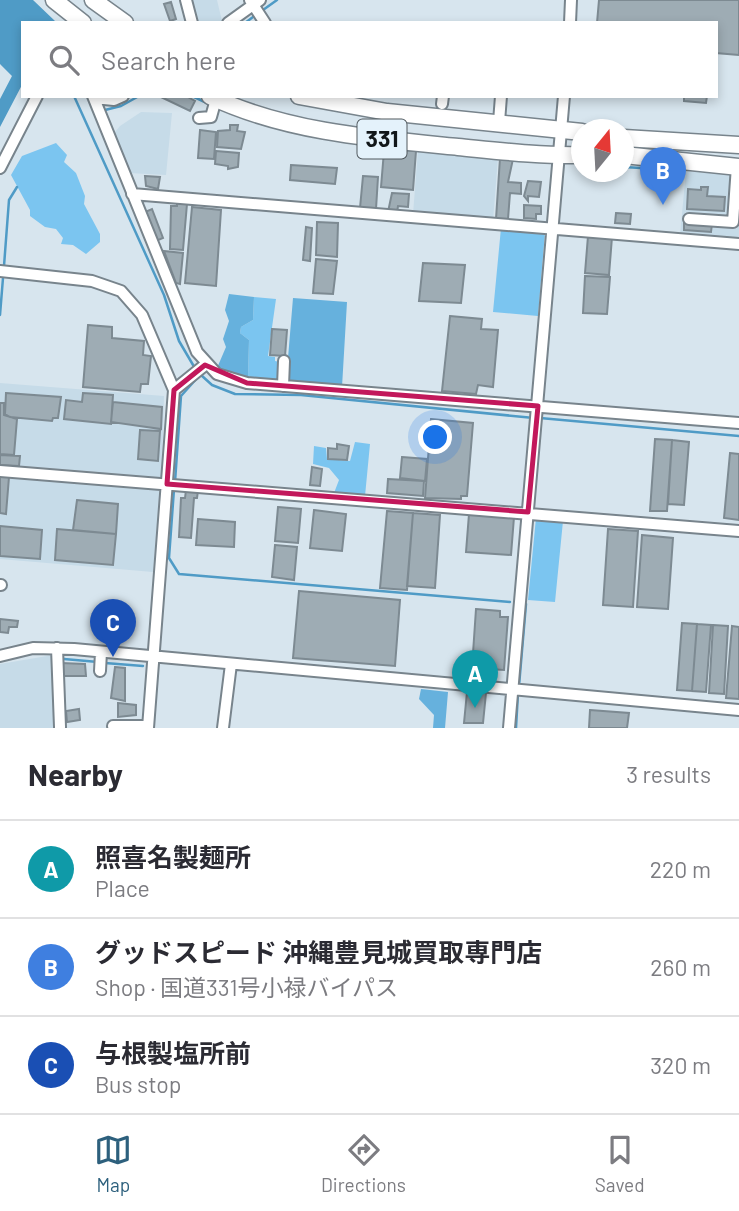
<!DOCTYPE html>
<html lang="en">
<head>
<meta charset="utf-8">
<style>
  body { margin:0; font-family:Barlow,"Noto Sans JP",sans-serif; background:#f7f7f7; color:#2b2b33 }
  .compass { position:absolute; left:571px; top:119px; width:63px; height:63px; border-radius:50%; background:#fff; box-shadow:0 4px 10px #0003; rotate:18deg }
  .you { position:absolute; left:436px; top:438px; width:24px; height:24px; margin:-18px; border:5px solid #fff; border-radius:50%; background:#1a73e8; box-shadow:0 0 0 10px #1a73e833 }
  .badge { display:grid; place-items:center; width:46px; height:46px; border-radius:50%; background:#2d607d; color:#fff; font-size:23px; font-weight:700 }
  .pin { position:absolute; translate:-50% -58px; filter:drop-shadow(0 2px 4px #0008) }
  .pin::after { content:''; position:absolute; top:37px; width:24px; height:21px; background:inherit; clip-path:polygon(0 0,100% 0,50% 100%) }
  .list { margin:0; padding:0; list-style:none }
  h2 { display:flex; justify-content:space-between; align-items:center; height:91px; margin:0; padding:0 28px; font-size:30px }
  h2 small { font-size:23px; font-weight:400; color:#7c7c81 }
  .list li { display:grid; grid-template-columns:46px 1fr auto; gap:21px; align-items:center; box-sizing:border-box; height:98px; padding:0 28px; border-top:2px solid #e1e1e2 }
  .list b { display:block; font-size:26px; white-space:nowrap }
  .list p { margin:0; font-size:23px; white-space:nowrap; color:#7c7c81 }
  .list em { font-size:23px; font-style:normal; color:#7c7c81 }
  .icon { flex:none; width:38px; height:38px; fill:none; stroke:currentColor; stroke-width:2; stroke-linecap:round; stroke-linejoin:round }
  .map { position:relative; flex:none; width:739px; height:728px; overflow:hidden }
  .search { position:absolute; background:#fff; box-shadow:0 4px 10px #0003; left:21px; right:21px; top:21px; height:77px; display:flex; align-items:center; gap:18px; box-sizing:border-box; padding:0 24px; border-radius:0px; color:#7c7c81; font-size:26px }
  .sheet { height:385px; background:#fff }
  nav { display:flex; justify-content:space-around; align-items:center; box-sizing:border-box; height:98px; border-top:2px solid #e1e1e2; background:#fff; font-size:19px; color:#7c7c81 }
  nav a { display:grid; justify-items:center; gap:4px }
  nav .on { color:#2d607d }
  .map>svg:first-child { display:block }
  .built { fill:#c6dbe8 }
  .green { fill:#7bc5f0 }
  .forest { fill:#66b1dd }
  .water { fill:#4f9bc6 }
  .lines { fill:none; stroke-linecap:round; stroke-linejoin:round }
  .stream { stroke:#4f9bc6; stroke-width:2.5 }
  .building { fill:#9eacb4; stroke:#7d8a92; stroke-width:2 }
  .minor-casing { stroke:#78848c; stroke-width:14 }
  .highway-casing { stroke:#78848c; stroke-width:19 }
  .minor { stroke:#fff; stroke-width:10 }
  .highway { stroke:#fff; stroke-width:16 }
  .marked { fill:none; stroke:#c2185b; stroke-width:5; stroke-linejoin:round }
  .labels { text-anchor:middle; stroke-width:5; stroke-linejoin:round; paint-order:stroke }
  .shield { fill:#e4f2fb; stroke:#50585d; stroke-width:2 }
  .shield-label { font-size:23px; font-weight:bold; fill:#111619 }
</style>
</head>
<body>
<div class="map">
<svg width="739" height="728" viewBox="0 0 739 728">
  <rect width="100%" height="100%" fill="#d7e5ee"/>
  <!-- built -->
  <path class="built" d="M190 0H217L222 21 196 23Z
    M141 112 172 113 166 175 129 173 115 141V132L120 126Z
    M418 150 498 157 493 221 413 214Z
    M686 171 739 176V239L680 235Z
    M0 383 164 396 162 468 153 572 0 559Z
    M53 655 58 728H0V664Z"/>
  <!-- green -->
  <path class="green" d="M56 143 67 155 64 162 76 173 85 196 84 204 100 234V242L86 254 73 245 61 244 63 238 56 229 45 227 30 216V210L11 175 22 156Z
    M501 228 545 232 538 316 493 312Z
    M254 297 276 299 268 356 275 357V361L280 362V382L248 379 249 340 240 333 241 327 253 320Z
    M355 442 370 444 365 496 334 493 339 480 329 468 313 464 314 446 326 448 327 459 350 461Z
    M536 518 563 521 555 602 528 600Z"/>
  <!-- forest -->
  <path class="forest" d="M229 294 254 297 253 320 241 327 240 333 249 340 248 379 217 368 226 347 223 339 229 321 225 310Z
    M293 298 347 302 342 387 286 382Z
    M421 689 448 692 445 728H433L434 715 419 699Z"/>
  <!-- water -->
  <path class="water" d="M0 0H33L55 21 23 23V83L0 127V99L12 76 0 64Z"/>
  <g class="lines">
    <!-- stream -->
    <path class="stream" d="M263 10 277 0
      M245 23 257 14
      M74 96 164 295 179 341 196 370
      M192 96 209 104
      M101 111 121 106 139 96
      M624 167 657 169
      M672 170 684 171
      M4 266 9 200 17 187
      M0 315 3 278
      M201 375 212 385 235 394 301 395 534 418
      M540 418 739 436
      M175 482 181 396 198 377
      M174 489 169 558 179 574 510 602
      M64 659 98 662
      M105 663 143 666
      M519 686 526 604
      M516 728 518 693"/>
  </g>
  <!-- building -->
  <path class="building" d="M599 0H739V55L716 53V23H597Z
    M171 2 176 19 170 21 164 4Z
    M186 96 195 101 190 111 161 97Z
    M684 96H707L706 103 684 101Z
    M230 125H238L237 131 245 132 241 149 217 147 218 131 230 130Z
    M200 130 216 132 214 159 198 158Z
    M391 149 416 151 413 190 381 187 384 151Z
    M216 151 239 153 238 167 228 169V166L215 164Z
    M500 158 513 159 508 182 521 183V194L510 193 508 219H496Z
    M291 165 337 168 335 184 290 180Z
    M145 176 160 177 158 189 146 186Z
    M363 176 378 177 376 209 360 208Z
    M528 181 541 182 539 197 528 196V201L524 196Z
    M701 187H708L707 196 725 197 724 211 687 209 688 189 701 190Z
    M392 193 409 194 408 207 398 206 397 213 388 212Z
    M177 203 187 204 183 250 170 249 171 206H177Z
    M524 205 541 206V214H536V219L524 218Z
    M192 207 221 210 216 286 185 283Z
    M152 209 163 238 156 241 145 212Z
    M616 213 631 214 630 224 615 223Z
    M317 222 338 223 337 257 316 255Z
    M684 222 712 224 711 232 684 230Z
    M306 227 312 228 310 261 303 260Z
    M588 236 612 237 609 275 585 273Z
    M164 251 183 253 180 284 176 283Z
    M316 259 337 261 333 294 313 293Z
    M423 263 465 265 461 303 419 301Z
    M585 276 610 277 607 314 583 313Z
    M450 316 482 319 481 329 498 330 493 387 478 385 476 394 442 391Z
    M88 325 112 327V338L144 341 143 355 151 356 148 384H141L140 392 83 387Z
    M272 329 287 330 285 356 270 355Z
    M6 393 61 397 58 418H53L52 421 10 417 5 414Z
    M83 393 113 395 111 424 64 419 66 400 82 402Z
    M113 402 162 407 161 429 111 422Z
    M0 403H4V415L17 419 14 455 0 454Z
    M431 419 473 423 467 496H461V499L425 498Z
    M140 430 160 431 158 461 138 459Z
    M655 439 672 440 667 511H650Z
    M672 440 689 442 684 505 668 504Z
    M337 444 349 446 347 460 328 459V448L337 449Z
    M730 453 739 454V520L724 518Z
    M0 455 20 456 19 466 0 465Z
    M402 457 427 459 425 481 400 478Z
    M312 467 322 469 320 486 310 485Z
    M0 477H9L6 514 0 513Z
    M388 479 424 481 423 496 387 493Z
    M186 490 198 491 197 498H194L191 538 179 537 181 498H185Z
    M77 500 118 504 116 534 73 530Z
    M278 507 301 509 298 543 275 541Z
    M314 510 346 514 342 551 310 548Z
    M387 511 413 513 407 590 380 588Z
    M413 513 440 515 435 588 407 586Z
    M469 514 514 517 511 555 466 552Z
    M198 519 235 522 234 547 196 545Z
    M0 526 42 530 40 559 0 556Z
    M57 529 116 534 113 565 55 560Z
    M608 529 638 531 633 607 603 605Z
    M642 535 673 538 668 609 637 607Z
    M275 545 297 547 294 580 272 577Z
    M299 591 400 600 395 666 293 658Z
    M476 609 500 611V617H508L504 670 472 668Z
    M0 619 18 621 17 627H9L8 633 0 632Z
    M682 623 697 624 692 691 677 690Z
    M697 624 711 625 706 692 692 691Z
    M713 625 728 626 724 694 709 693Z
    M732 626 739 627V699L726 698Z
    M61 663 85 664 86 676H60Z
    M115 667 125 668V701L111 698Z
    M467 692 486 693 483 723H464Z
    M118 703 136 705V715L118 717Z
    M79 709 80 720 67 722 66 711Z
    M590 710 629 713 627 728H589Z"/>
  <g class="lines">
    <!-- minor casing -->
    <g class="minor-casing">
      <path id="minor" d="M186 0 192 23
        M250 0 265 23
        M228 23 260 0
        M570 23 571 0
        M93 96 197 352 217 374 247 383 739 423
        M94 98 114 100 123 96
        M442 104 443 96
        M199 118 211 117 216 99
        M499 122 501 96
        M0 168 37 96
        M663 174 665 158
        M132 194 739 244
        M689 219 733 222 737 166
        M0 271 92 281 121 291 142 315 174 390 148 728
        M283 386 284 361
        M174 390 205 365
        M0 471 739 531
        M0 585H1
        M57 648 60 727
        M0 656 33 648 74 649 739 710
        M100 671 101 652
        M113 726H148
        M223 728 231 664
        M509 728 564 96"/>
    </g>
    <!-- highway casing -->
    <g class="highway-casing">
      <path id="highway" d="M54 0 83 23
        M93 0 125 23
        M210 96C285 132 376 139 458 147 499 151 540 156 582 155
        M299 96 387 112 582 132
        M624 138 739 145
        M624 155 739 167"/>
    </g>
    <!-- minor -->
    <use href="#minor" class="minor"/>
    <!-- highway -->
    <use href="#highway" class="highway"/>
  </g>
  <!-- marked area -->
  <path class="marked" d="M205 365 247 383 538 406 528 512 167 484 174 390Z"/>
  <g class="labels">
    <!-- shield labels -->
    <rect class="shield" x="357.5" y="119.5" width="49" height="39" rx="5"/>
    <g class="shield-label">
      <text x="382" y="147">331</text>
    </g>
  </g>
</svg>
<svg class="compass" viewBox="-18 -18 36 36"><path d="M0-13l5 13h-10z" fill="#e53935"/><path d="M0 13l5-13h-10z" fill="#7c7c81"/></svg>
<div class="you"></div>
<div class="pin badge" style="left:475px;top:708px;background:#0f9aa8">A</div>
<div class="pin badge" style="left:663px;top:205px;background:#3f7fe0">B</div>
<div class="pin badge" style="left:113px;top:657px;background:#1a4fb4">C</div>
<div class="search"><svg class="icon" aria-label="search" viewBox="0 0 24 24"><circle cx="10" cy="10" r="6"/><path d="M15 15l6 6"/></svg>Search here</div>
</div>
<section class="sheet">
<h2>Nearby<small>3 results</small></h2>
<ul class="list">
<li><span class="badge" style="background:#0f9aa8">A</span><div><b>照喜名製麺所</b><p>Place</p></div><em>220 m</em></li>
<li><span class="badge" style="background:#3f7fe0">B</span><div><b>グッドスピード 沖縄豊見城買取専門店</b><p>Shop · 国道331号小禄バイパス</p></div><em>260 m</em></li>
<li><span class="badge" style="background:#1a4fb4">C</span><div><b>与根製塩所前</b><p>Bus stop</p></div><em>320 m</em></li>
</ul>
</section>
<nav>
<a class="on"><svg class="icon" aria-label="map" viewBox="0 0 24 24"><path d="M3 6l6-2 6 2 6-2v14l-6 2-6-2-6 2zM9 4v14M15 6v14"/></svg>Map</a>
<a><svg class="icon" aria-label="directions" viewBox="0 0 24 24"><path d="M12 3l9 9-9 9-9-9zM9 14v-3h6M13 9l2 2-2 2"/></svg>Directions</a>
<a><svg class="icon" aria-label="saved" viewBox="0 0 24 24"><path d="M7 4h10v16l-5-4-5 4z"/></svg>Saved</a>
</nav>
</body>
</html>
